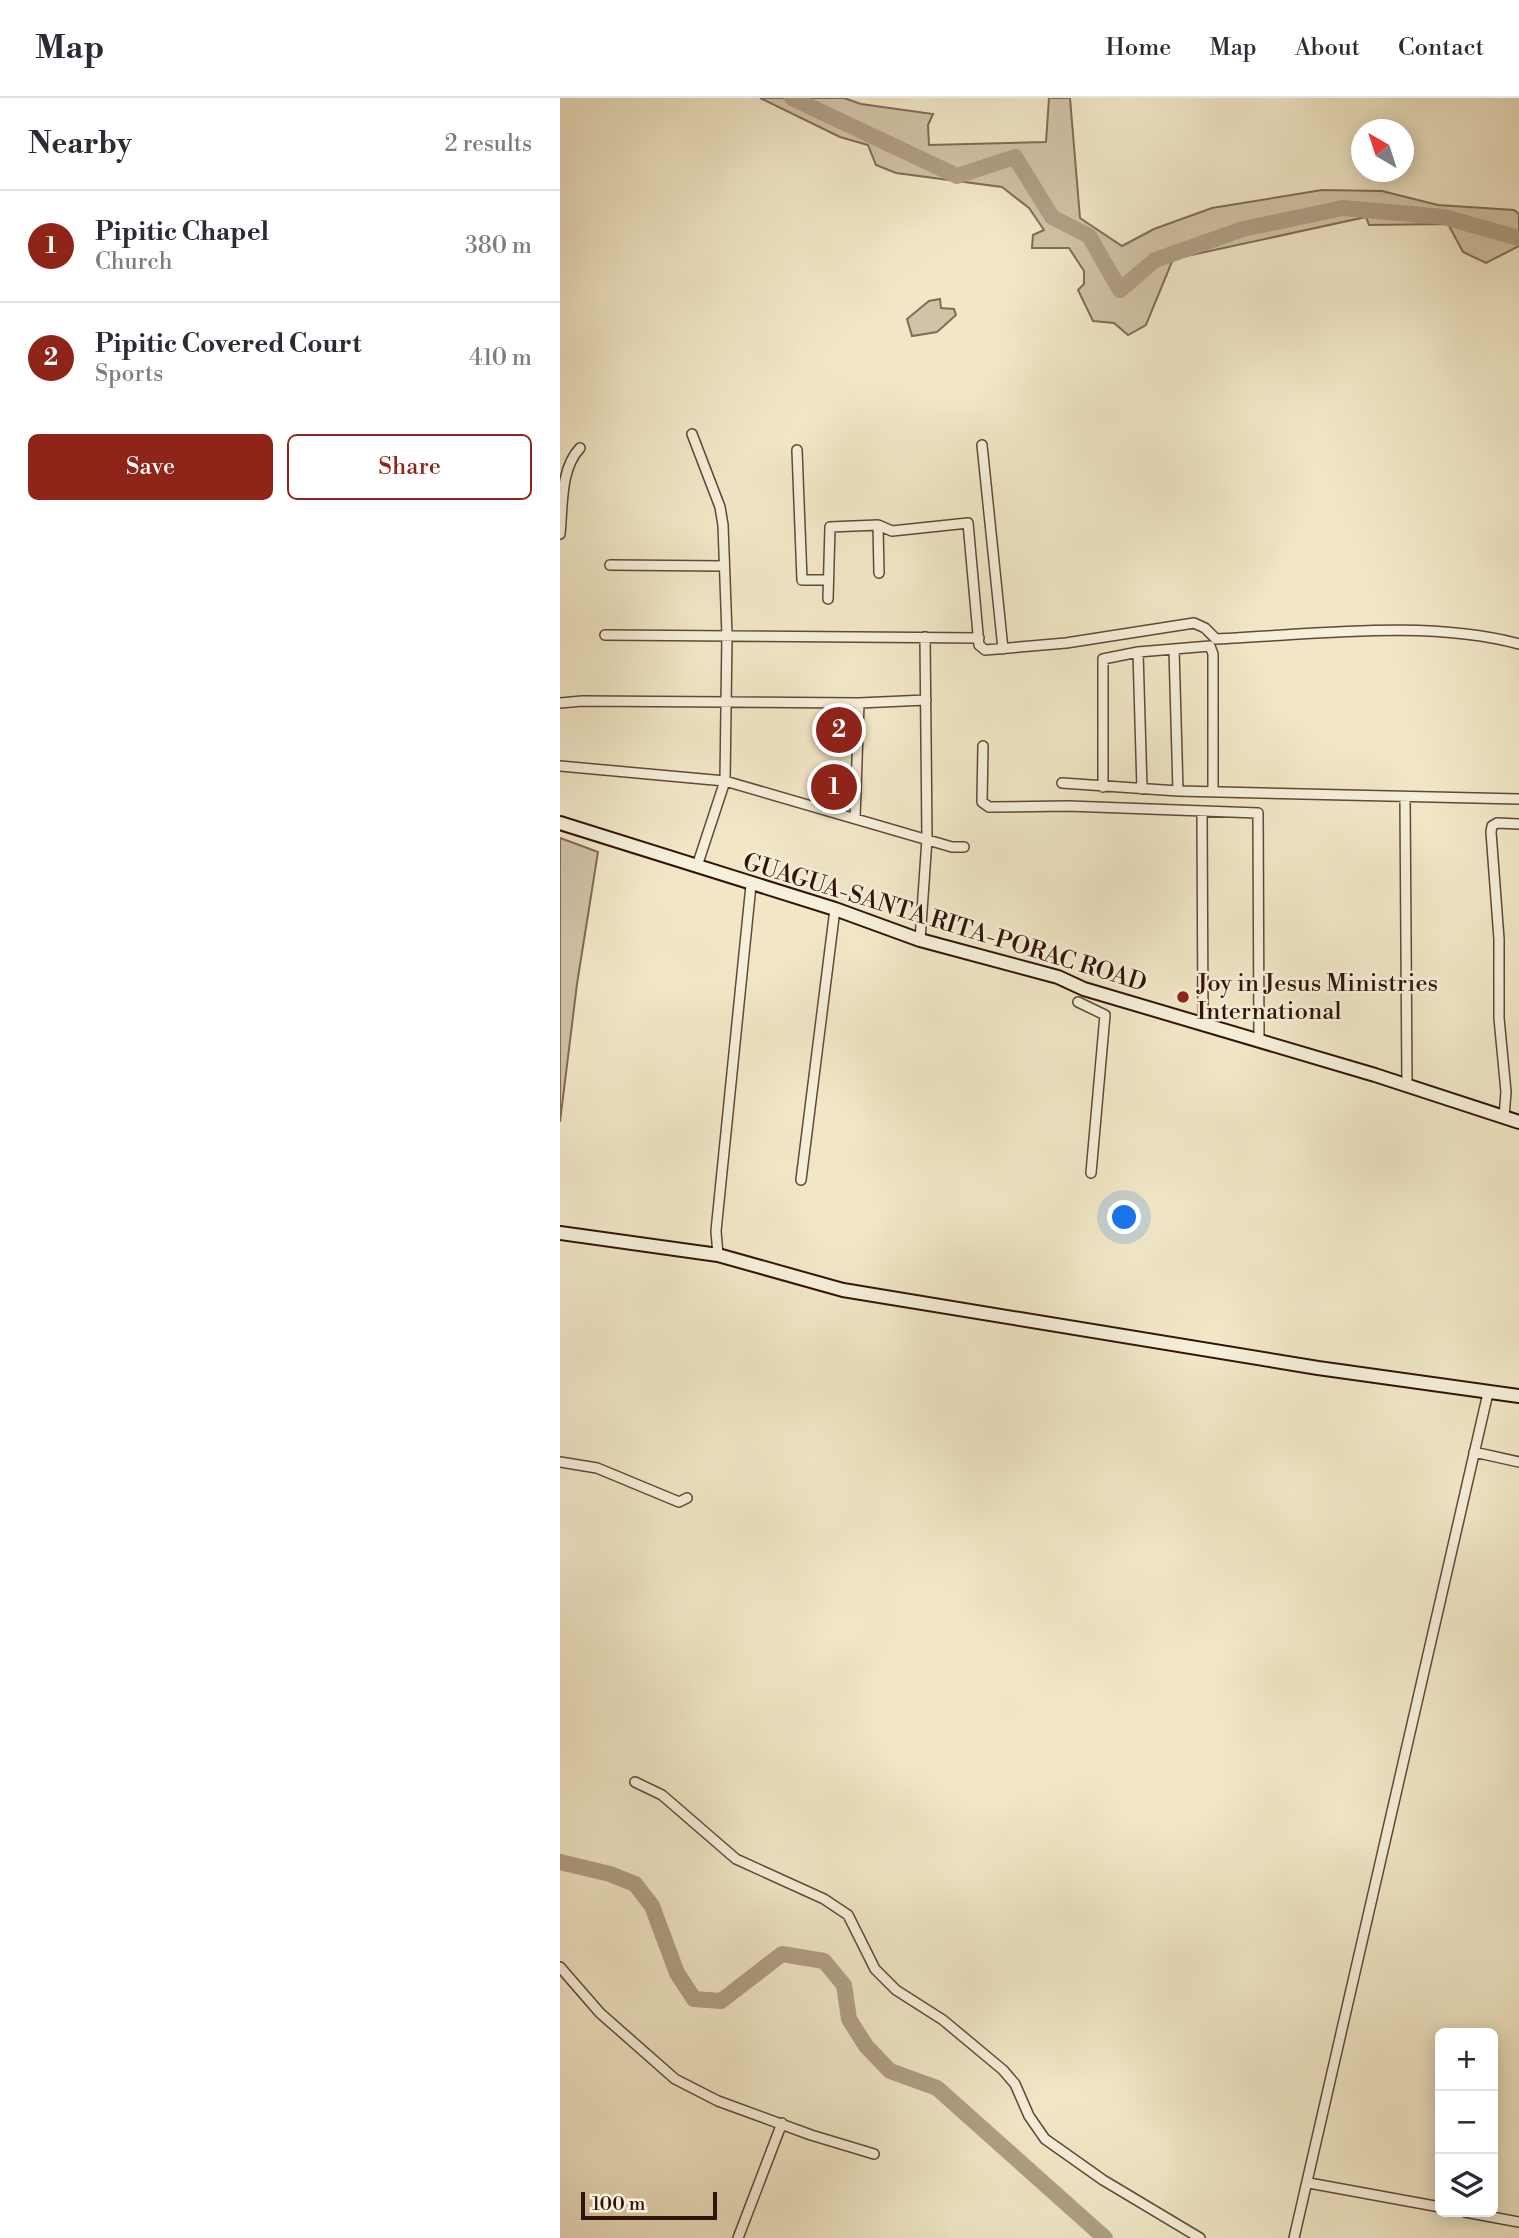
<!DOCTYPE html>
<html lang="en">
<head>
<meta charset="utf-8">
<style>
  body { margin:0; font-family:"Libre Bodoni",serif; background:#f7f7f7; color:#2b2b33 }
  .controls { position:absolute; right:21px; bottom:21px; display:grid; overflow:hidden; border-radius:10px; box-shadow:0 4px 18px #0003 }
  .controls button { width:63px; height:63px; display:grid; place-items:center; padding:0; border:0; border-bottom:2px solid #e1e1e2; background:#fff; color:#2b2b33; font:35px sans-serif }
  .compass { position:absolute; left:791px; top:21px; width:63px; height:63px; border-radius:50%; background:#fff; box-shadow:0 4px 18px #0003; rotate:321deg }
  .scale { position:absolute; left:21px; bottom:18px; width:136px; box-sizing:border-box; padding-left:7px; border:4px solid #321308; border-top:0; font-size:19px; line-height:24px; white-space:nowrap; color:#321308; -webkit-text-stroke:5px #f6efda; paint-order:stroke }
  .you { position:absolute; left:565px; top:1120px; width:24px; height:24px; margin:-18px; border:5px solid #fff; border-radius:50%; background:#1a73e8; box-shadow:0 0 0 10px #1a73e833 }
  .badge { display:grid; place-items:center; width:46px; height:46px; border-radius:50%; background:#8f2418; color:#fff; font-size:23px; font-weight:700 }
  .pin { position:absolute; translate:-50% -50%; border:4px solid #fff; box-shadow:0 2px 7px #0006 }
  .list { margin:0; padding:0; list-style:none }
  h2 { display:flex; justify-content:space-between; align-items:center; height:91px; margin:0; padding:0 28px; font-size:30px }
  h2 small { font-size:23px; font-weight:400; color:#7c7c81 }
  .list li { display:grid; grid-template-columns:46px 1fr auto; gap:21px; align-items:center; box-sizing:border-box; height:112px; padding:0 28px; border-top:2px solid #e1e1e2 }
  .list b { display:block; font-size:26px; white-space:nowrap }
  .list p { margin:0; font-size:23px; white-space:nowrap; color:#7c7c81 }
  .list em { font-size:23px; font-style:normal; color:#7c7c81 }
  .actions { display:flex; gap:14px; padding:21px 28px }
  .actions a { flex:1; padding:16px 0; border:2px solid #8f2418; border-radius:10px; text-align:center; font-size:24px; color:#8f2418 }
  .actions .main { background:#8f2418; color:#fff }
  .icon { flex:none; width:38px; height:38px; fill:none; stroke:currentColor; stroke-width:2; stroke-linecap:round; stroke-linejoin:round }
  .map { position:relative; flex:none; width:959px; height:2140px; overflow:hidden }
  header { display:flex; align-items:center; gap:42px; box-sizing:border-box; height:98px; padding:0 35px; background:#fff; border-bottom:2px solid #e1e1e2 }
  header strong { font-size:33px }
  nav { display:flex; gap:38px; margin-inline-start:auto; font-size:24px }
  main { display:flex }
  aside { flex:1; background:#fff }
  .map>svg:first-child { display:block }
  .green { fill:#d1c3a6; stroke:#826b57; stroke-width:2 }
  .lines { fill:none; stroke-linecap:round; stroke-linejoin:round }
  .river { stroke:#b09f85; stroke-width:16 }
  .street-casing { stroke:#624838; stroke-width:12 }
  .secondary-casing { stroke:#321308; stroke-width:16 }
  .street { stroke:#f6efda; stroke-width:9 }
  .secondary { stroke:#f6efda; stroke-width:12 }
  .poi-dot { fill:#8f2418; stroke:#f6efda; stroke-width:2.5 }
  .labels { text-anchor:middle; stroke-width:5; stroke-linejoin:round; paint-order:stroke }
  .street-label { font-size:24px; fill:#321308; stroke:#f6efda }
  .poi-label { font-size:24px; fill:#321308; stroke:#f6efda; text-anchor:start }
</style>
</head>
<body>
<header>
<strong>Map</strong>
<nav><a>Home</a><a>Map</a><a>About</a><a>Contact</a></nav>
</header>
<main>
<aside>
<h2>Nearby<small>2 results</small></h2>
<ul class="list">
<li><span class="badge">1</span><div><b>Pipitic Chapel</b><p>Church</p></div><em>380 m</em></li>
<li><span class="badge">2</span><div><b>Pipitic Covered Court</b><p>Sports</p></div><em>410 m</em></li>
</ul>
<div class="actions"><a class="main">Save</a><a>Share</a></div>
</aside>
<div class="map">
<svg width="959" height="2140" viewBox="0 0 959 2140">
  <rect width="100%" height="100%" fill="#f1e7c6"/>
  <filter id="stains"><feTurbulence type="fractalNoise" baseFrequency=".00286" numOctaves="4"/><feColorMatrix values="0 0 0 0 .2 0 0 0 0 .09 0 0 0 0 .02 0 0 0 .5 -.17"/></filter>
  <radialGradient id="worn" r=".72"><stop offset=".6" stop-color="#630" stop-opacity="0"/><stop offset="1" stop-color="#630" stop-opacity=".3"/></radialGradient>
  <!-- green -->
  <path class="green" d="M200 0H284L301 6 373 16 368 27 369 47 486 44 489 0H510L520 120 562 148 594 131 652 110 762 92 822 93 878 107 954 112 959 116V148L926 165 903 154 888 126 809 127 806 119 613 161 586 227 568 237 554 225 533 223 518 192 524 186V173L509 150H472L473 137 484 132 469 110 442 89 336 75 316 67 308 47 280 39Z
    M380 201 381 210 394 211 396 217 377 234 352 238 347 221 369 203Z
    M0 740 38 754 17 886 0 1024Z"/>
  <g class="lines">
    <!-- river -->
    <path class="river" d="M232 0 397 78 455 59 492 119 529 138 560 192 595 162 683 131 783 110 884 119 959 140
      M0 1764 50 1776 75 1786 92 1808 117 1875 134 1901 161 1903 222 1856 264 1863 284 1887 289 1921 306 1948 330 1973 377 1990 545 2140"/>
    <!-- street casing -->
    <g class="street-casing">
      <path id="street" d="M132 336 160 409 163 427 167 537 165 683 137 768
        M422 347 443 551
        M237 352 242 482H268
        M318 427 319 475
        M0 436C3 408 0 371 20 350
        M50 467 164 468
        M268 501 270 429 318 427 332 433 408 425 419 547 425 552 506 545 634 525 645 530 656 541C752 537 866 521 959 546
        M45 537 419 540
        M614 551 618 693
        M578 554 582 691
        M0 605 22 603 299 605 366 602
        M423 648 422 704 429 709 508 708 698 715 699 943
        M0 668 165 683 392 749H404
        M502 685 618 693 959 701
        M543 689V561L578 554 650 548 653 556V694
        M845 699 847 988
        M642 714 643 926
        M295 720 299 605
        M360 842 367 741 365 539
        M518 904 545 917 531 1075
        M944 1019 946 994 939 920V841L931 734 932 728 937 725 959 726
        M241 1082 275 811
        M158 1157 156 1133 191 787
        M914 1354 959 1364
        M0 1364 37 1370 119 1404 127 1400
        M75 1684 102 1697 176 1761 264 1801 288 1817 315 1871 336 1892 383 1922 443 1972 455 1986 469 2018 485 2041 543 2082 640 2140
        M0 1869 40 1915 115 1981 158 2003 251 2037 314 2056
        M749 2085 880 2109
        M905 2114 959 2124
        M178 2140 222 2025
        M734 2140 928 1295"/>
    </g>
    <!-- secondary casing -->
    <g class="secondary-casing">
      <path id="secondary" d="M0 725 275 811 360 842 498 879 524 891 815 977 959 1024
        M0 1135 158 1157 283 1192 758 1270 959 1298"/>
    </g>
    <!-- street -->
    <use href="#street" class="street"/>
    <!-- secondary -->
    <use href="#secondary" class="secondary"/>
  </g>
  <!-- markers -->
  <circle class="poi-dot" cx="623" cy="899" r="7"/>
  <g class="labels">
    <!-- street labels -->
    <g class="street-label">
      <text transform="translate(385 824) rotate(17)" y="8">GUAGUA-SANTA RITA-PORAC ROAD</text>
    </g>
    <!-- poi labels -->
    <g class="poi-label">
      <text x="637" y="893">Joy in Jesus Ministries<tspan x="637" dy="28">International</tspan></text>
    </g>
  </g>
  <rect width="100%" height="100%" filter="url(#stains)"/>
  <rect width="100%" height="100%" fill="url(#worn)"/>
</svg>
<div class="controls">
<button>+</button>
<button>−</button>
<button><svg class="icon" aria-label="layers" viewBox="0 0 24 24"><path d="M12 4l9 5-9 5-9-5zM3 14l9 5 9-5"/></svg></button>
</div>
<svg class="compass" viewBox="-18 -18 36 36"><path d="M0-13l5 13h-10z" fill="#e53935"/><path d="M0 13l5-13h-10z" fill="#7c7c81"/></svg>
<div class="scale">100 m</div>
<div class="you"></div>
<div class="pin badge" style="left:274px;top:689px">1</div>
<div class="pin badge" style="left:279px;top:632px">2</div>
</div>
</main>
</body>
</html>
